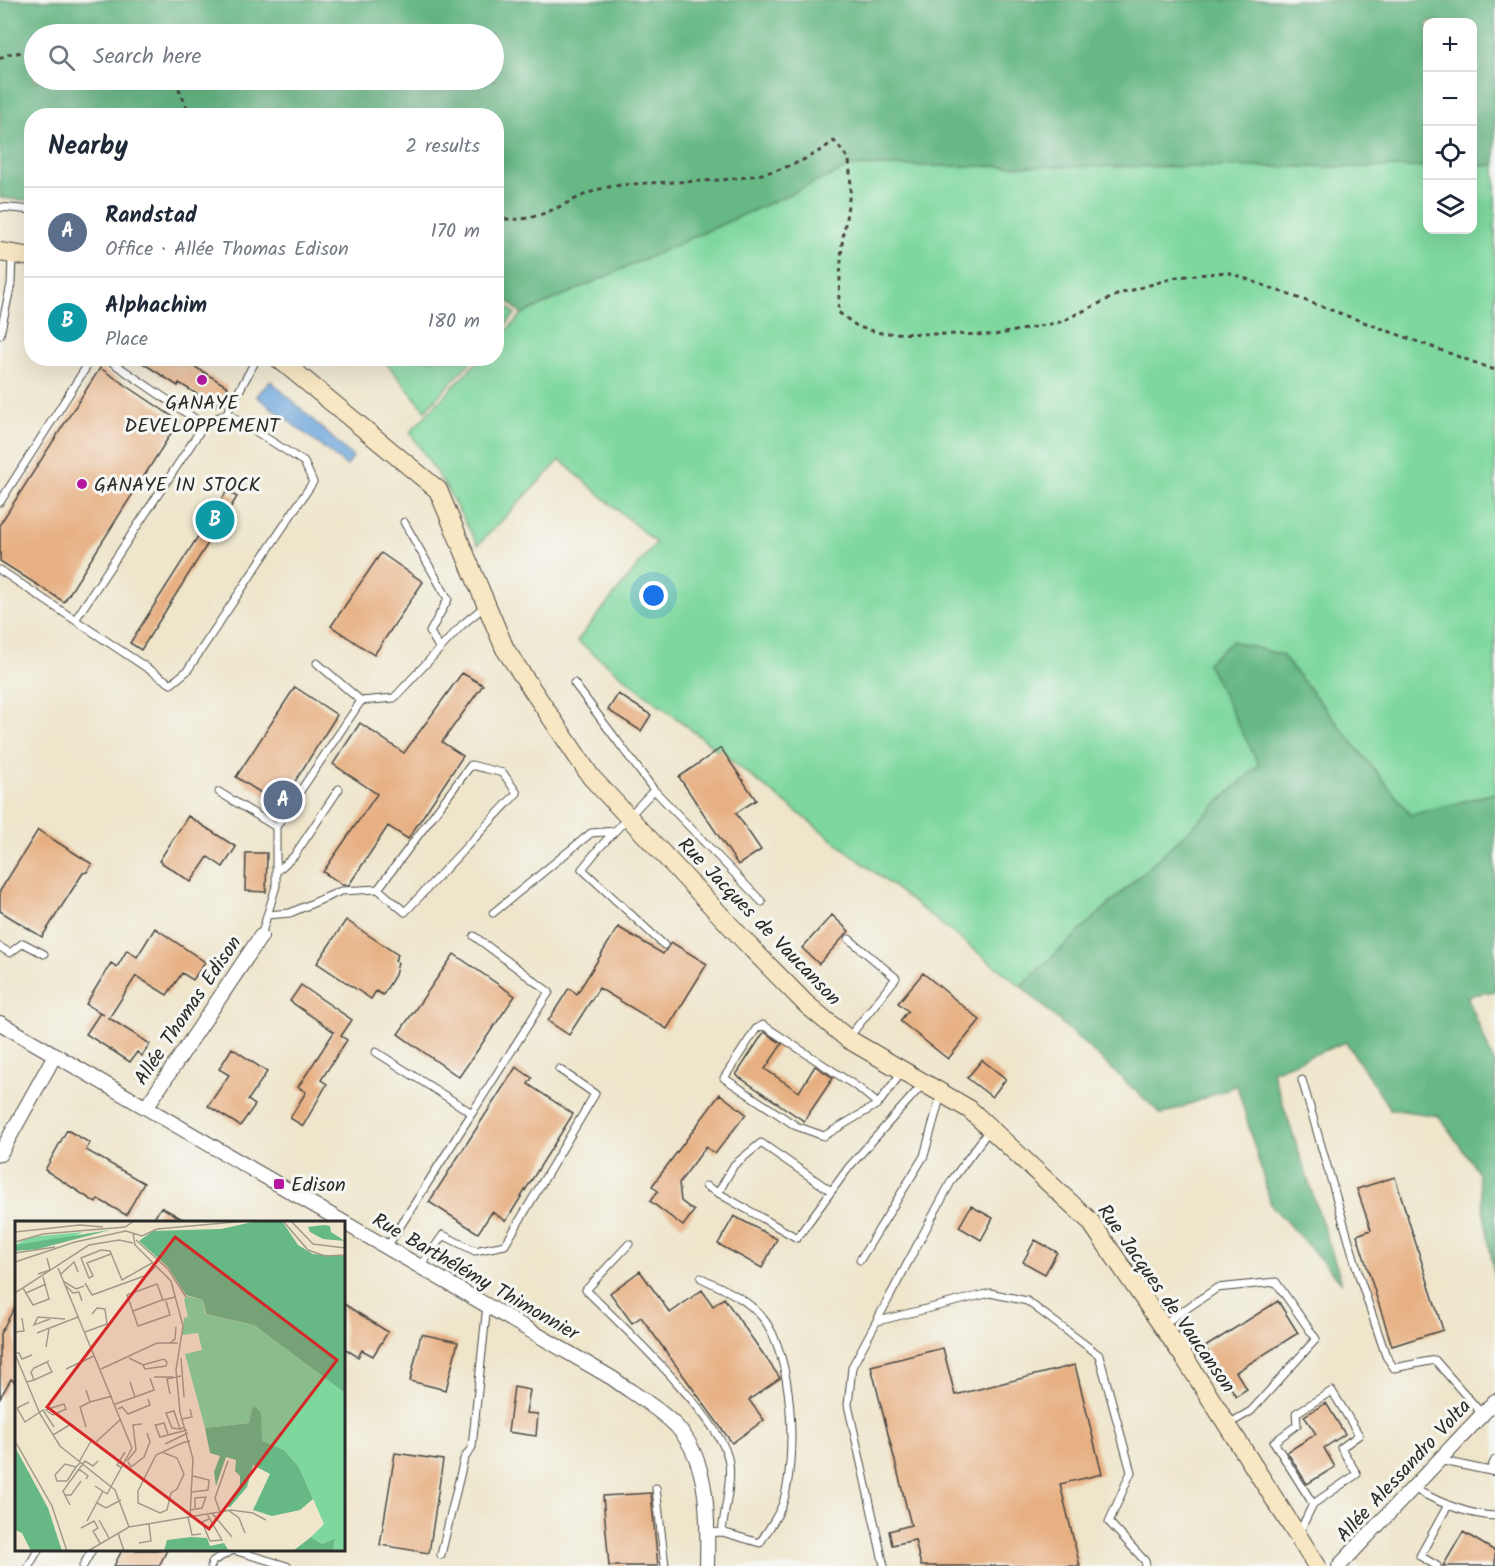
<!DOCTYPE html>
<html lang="en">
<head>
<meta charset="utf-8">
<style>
  body { margin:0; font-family:Kalam,sans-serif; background:#f2f2f3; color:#1f2937 }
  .controls { position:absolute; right:18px; top:18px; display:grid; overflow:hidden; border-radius:12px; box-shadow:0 6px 24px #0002 }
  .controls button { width:54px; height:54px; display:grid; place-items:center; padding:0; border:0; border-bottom:2px solid #e0e1e3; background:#fff; color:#1f2937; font:30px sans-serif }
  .you { position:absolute; left:654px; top:596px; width:21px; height:21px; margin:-15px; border:4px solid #fff; border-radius:50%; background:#1a73e8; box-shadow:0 0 0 9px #1a73e833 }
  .badge { display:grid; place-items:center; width:39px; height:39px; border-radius:50%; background:#d93025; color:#fff; font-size:20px; font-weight:700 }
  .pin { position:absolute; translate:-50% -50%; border:3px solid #fff; box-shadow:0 2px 6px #0006 }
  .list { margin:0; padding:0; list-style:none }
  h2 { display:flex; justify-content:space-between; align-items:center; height:78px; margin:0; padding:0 24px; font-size:26px }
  h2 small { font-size:20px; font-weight:400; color:#747a83 }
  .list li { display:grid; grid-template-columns:39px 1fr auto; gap:18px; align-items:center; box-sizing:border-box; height:90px; padding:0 24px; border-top:2px solid #e0e1e3 }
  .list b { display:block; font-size:22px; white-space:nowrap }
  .list p { margin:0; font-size:20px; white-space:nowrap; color:#747a83 }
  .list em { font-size:20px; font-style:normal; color:#747a83 }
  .icon { flex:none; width:33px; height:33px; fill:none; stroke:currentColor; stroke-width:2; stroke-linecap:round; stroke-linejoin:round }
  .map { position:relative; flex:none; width:1495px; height:1566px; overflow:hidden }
  .search { position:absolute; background:#fff; box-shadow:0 6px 24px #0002; left:24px; top:24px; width:480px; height:66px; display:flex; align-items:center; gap:15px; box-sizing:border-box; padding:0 21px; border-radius:33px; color:#747a83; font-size:22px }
  .panel { position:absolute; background:#fff; box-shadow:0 6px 24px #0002; left:24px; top:108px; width:480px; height:258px; border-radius:24px }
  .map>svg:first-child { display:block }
  .green { fill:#7ed89e; stroke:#548264; stroke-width:1.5 }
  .forest { fill:#66b885; stroke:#487258; stroke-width:1.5; fill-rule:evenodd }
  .water { fill:#6ca5db; stroke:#4c6883; stroke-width:1.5 }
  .building { fill:#e7b083 }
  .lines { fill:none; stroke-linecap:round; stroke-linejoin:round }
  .lane-casing { stroke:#484743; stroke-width:9 }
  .street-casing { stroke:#484743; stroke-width:16 }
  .secondary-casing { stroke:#484743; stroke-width:20 }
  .path { stroke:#484743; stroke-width:3; stroke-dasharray:4.5 4.5; stroke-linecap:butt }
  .lane { stroke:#fff; stroke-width:7 }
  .street { stroke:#fff; stroke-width:14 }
  .secondary { stroke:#f9e7c3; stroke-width:18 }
  .poi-dot { fill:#b5179e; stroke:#f6f6f2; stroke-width:2 }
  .labels { text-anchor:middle; stroke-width:6; stroke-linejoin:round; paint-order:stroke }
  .poi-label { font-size:20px; fill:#2b2b2b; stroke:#f6f6f2; text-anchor:start }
  .street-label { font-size:20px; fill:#2b2b2b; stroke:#f6f6f2 }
  .inset-road { fill:none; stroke:#a09b8a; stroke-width:1.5 }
  .view { fill:#d62828; fill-opacity:0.15; stroke:#d62828; stroke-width:3 }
  .inset-edge { fill:none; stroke:#2b2b2b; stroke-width:3 }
</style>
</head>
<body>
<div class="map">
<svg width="1495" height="1566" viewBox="0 0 1495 1566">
  <rect width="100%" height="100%" fill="#f6f6f2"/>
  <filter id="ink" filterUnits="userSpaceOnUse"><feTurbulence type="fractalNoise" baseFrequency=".0167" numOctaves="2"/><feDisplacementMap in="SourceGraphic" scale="12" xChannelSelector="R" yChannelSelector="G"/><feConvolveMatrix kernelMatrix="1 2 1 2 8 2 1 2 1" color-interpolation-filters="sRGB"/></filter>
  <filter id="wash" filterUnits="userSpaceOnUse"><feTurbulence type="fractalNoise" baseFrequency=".008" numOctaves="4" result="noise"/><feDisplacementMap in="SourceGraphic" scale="24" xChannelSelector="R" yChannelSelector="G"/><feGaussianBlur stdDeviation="1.35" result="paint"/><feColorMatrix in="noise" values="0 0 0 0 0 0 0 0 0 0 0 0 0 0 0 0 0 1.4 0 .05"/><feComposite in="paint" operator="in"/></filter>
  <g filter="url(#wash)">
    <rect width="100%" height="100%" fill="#eee5ca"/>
    <!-- green -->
    <path class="green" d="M1495 165V793L1411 815 1282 655 1207 663 1260 764 1021 986 577 641 656 543 560 460 478 545 445 486 410 432 480 359 496 358 497 341 522 314 852 166 1427 167 1428 230H1472L1473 166Z
      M497 297 515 314 497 334H496Z
      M383 359H473L425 410Z"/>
    <!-- forest -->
    <path class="forest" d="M0 0H1495V165L1473 166 1472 22H1428L1427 167 852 166 522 314 497 291 496 116H32L31 201 0 198ZM34 34H494V80H34Z
      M1232 641 1282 655 1411 815 1495 793V991L1467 996 1495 1065V1280L1477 1170 1439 1116 1390 1109 1346 1042 1272 1071 1342 1283 1271 1205 1237 1085 1162 1115 1021 986 1259 765 1207 663Z"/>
    <!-- water -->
    <path class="water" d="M271 381 353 457 347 466 256 396Z"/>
    <g id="blocks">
      <!-- building -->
      <path class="building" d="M135 358H196L192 365 228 387 216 406 179 383 178 386Z
        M100 368 179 421 64 602 0 561V524Z
        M227 491 237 497 141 650 130 643Z
        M381 553 423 582 374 655 331 626Z
        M462 673 483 685 442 742 463 756 408 839 388 826 349 885H343L323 872 377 794 333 764 360 723 404 753Z
        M295 687 337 715 280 805 236 777Z
        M618 694 651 715 641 731 608 710Z
        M721 748 756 800 736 813 761 850 738 865 679 777Z
        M188 816 236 847 223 867 208 857 191 882 159 861Z
        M38 830 92 864 87 872 83 873 42 937 0 911V891Z
        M246 853H267L266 892 245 891Z
        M832 915 849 931 819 964 802 948Z
        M346 920 398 955 395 960 398 963 395 975 383 995 376 991 371 999 317 963Z
        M618 927 663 954 671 942 707 964 667 1029 599 988 569 1035 548 1021 569 988 577 994Z
        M155 928 205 962 193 980 182 973 167 995 136 976 109 1018 150 1044 142 1056 137 1052 130 1062 86 1034 100 1013 104 1015 86 1004 111 963 117 967 127 950 137 957Z
        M454 954 515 996 459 1077 398 1034Z
        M923 973 980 1020 948 1059 900 1021 908 1011 898 1003Z
        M301 985 352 1020 341 1036 347 1040 321 1080 327 1084 303 1126 290 1118 306 1092 298 1087 334 1032 290 1001Z
        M764 1032 782 1044 765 1069 799 1092 815 1066 833 1078 804 1121 736 1075Z
        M232 1048 267 1072 248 1100 255 1105 240 1126 208 1106 229 1075 219 1069Z
        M982 1060 1006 1079 992 1097 967 1078Z
        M516 1067 532 1078 528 1084 573 1114 506 1221 492 1212 478 1233 429 1202Z
        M720 1094 746 1114 715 1154 706 1147 679 1183 681 1201 694 1211 683 1226 650 1201 658 1191 652 1186Z
        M67 1130 90 1143 86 1150 144 1183 126 1215 98 1199 96 1203 45 1170Z
        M1395 1177 1443 1330 1392 1346 1357 1235 1371 1230 1357 1189Z
        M971 1206 993 1218 981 1240 959 1227Z
        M161 1207 188 1222H152Z
        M734 1216 777 1239 762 1268 718 1244Z
        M1035 1240 1057 1252 1045 1274 1023 1262Z
        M640 1271 670 1313 702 1290 713 1306 724 1298 780 1378 749 1400 764 1420 732 1443 641 1317 632 1323 610 1293Z
        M1278 1301 1298 1333 1236 1372 1247 1389 1236 1396 1205 1347Z
        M344 1304 388 1332 373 1356 362 1350 358 1357 344 1348Z
        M16 1305V1383L11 1379 0 1398V1334Z
        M421 1334 458 1342 446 1390 410 1381Z
        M943 1348 955 1395 1075 1365 1102 1474 1060 1484 1080 1566H921L915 1540 892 1545 889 1531 911 1525 871 1366Z
        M514 1387 530 1390 526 1413 538 1414 536 1436 508 1432Z
        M1326 1403 1345 1434 1324 1448 1335 1467 1307 1484 1287 1452 1316 1434 1304 1416Z
        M395 1453 443 1460 429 1553 380 1545Z
        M651 1493 658 1566H609L603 1496Z
        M1463 1532 1495 1551V1566H1443Z
        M122 1550H167L159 1566H114Z"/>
    </g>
  </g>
  <g filter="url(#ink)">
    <use href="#blocks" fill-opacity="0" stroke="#484743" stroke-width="1.5"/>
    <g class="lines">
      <!-- lane casing -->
      <g class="lane-casing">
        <path id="lane" d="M0 207 32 210
          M0 335 11 284 12 255
          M106 358 204 425 227 413 257 358
          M0 502 92 358
          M404 522 448 599 430 632 440 649
          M0 570 171 684 187 671 313 482 304 462 227 413
          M75 620 204 425
          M317 663 361 701
          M574 683 654 790 762 902
          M654 790 600 847 582 869 664 945
          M219 792 276 827
          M276 872 294 856 339 789
          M493 913 591 833 615 831
          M267 915 290 913 341 891 378 889 471 765 503 773 517 793 405 912 378 889
          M261 936 276 886V827L361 701 394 698 462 625 485 606
          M0 947 10 953 23 943 44 954
          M849 1037 896 978 849 939
          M376 1052 472 1113 387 1247
          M1302 1080 1360 1279 1386 1356 1394 1368 1435 1360 1482 1414
          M878 1104 824 1136 796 1126 724 1078 756 1029 763 1025 860 1089 878 1104 902 1072
          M472 1113 549 992 474 936
          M706 1186 797 1238 849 1167 923 1084
          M718 1193 734 1165 761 1143 831 1191
          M629 1244 586 1290C619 1323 725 1421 729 1463 732 1482 724 1512 722 1532L708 1533
          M860 1260 924 1156 941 1094
          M421 1266 443 1235 475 1251 505 1245 595 1094 559 1069
          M701 1278C722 1288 746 1298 762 1317 794 1355 797 1458 783 1503 778 1517 767 1531 760 1543L722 1532
          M878 1321 990 1293 1027 1301 1099 1355 1131 1472 1109 1522 1145 1561 1146 1566
          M1162 1325 1217 1288 1276 1282 1316 1339 1251 1411 1227 1425
          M1438 1460 1495 1472
          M1490 1470 1495 1460
          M656 1488 665 1566
          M1413 1488C1438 1502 1466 1515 1495 1516
          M1299 1533 1313 1504 1357 1474 1341 1448 1359 1435 1332 1391 1296 1413 1297 1425 1274 1442 1313 1504
          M441 1555 464 1459 472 1447 487 1305
          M29 1566 38 1550
          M83 1566 92 1550
          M211 1566 213 1561 233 1550 287 1566
          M884 1566 848 1405 852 1367 952 1180 990 1129
          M1437 1566 1420 1556 1448 1505"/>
      </g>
      <!-- street casing -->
      <g class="street-casing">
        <path id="street" d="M0 1023 612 1378C632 1393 662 1410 678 1428 710 1463 708 1523 707 1566
          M147 1106 261 936
          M0 1154 55 1055
          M1339 1566 1495 1401"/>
      </g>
      <!-- secondary casing -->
      <g class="secondary-casing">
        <path id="secondary" d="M0 252 32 257
          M278 358 438 490 505 649 591 777 753 950 806 1004 848 1039 969 1109 1090 1221 1186 1360 1317 1566"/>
      </g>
      <!-- path -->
      <path class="path" d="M0 59 6 54 34 51
        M175 80 191 116
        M496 217C541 229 574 191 614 186 693 176 765 193 834 141L849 159 851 186 842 244 838 312 858 327 881 333 995 335 1060 322 1119 294 1177 277 1227 272 1495 370"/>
      <!-- lane -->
      <use href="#lane" class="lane"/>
      <!-- street -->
      <use href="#street" class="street"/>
      <!-- secondary -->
      <use href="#secondary" class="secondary"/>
    </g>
  </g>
  <!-- markers -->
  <g class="poi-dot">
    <circle cx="202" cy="380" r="6"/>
    <circle cx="82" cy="484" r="6"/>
    <rect x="273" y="1178" width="12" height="12" rx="3"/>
  </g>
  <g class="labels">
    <!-- poi labels -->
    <g class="poi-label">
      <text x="202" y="409" text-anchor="middle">GANAYE<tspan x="202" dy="23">DEVELOPPEMENT</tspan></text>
      <text x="94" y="491">GANAYE IN STOCK</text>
      <text x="291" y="1191">Edison</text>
    </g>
    <!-- street labels -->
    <g class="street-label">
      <text transform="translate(760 921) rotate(46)" y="7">Rue Jacques de Vaucanson</text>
      <text transform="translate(187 1010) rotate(-56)" y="7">Allée Thomas Edison</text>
      <text transform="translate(476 1276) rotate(30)" y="7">Rue Barthélémy Thimonnier</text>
      <text transform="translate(1167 1298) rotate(55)" y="7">Rue Jacques de Vaucanson</text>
      <text transform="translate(1403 1470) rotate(-47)" y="7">Allée Alessandro Volta</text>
    </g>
  </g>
  <!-- overview -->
  <g transform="translate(15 1221)">
    <rect width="330" height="330" fill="#eee5ca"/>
    <path d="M68 11 52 18 0 24 15 16ZM172 75 188 79 190 93 239 104 330 172V330H318L320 319 307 323 296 316 309 303 284 246 269 229 246 220V192L237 187 234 202 190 207 170 133 187 129 183 112 167 114 169 97 173 96 169 78Z" fill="#7ed89e"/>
    <path d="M242 0H267L283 24 298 33 330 35V172L239 104 191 93 188 79 171 74 153 46 124 20 138 10 206 8ZM309 4 315 5 316 11 330 20 308 18 295 11 293 6ZM95 9 23 28 0 30V24ZM241 186 246 192 247 220 269 229 284 246 298 278 285 289 257 295 238 289 255 253 238 244 232 266 215 286H210L225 264V255L220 250 221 239 211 236 201 265 199 251 205 235 195 232 190 207 234 202 237 187ZM0 226 33 287 47 330H16L7 312 0 309ZM176 316 192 317 195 325 209 322 214 330H149L152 319ZM296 316 307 323 320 318 318 330H278Z" fill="#66b885"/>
    <path class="inset-road" d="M268 0 293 29 310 35 330 34M276 0 298 23 330 27M0 11 65 4 88 6M118 12 120 24 156 60 168 105 161 149 165 191 178 238 175 296M121 19 153 48 171 76M0 21 28 13 110 6 119 0M0 32 40 26M96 33 72 42 78 55 74 57 66 37 86 29 95 30 107 59 137 42M0 41 60 21 111 10 127 15 142 8 231 0M43 47 117 227 92 273 80 265M23 53 35 49 32 37M46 53 59 41 63 51M48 60 61 68 69 65M70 62 77 74 132 54 141 45M49 63 58 72 64 71 67 80M8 67 18 84 34 78 28 56M0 72 74 24 104 19 118 22M11 72 31 63M151 80 155 94 123 105 112 74 142 63 148 79 160 76M118 90 147 79M35 98 19 104 23 96 50 98M0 111 9 110 7 97M70 111 92 103 90 88 82 87 77 93M22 112 63 96M155 122 160 118 161 106M31 126 34 108M0 132H4L7 138 17 134M0 133 25 193 45 225 100 269 114 306M114 137 128 144 149 138 152 141 151 145 130 148 128 144M166 137 169 176M51 148 79 135M86 148 142 122H163M139 156H158M19 159 37 151 32 141M12 161 19 159 16 151 19 147 34 140M71 169 75 181 65 186 71 206M155 173 152 158 166 155M120 176 139 169 135 157M14 181 2 187 10 201 28 189 39 206M75 181 97 175M100 183 120 176 115 161M103 188 107 186 113 193 135 184 133 178M30 189 49 183 51 188 38 194 32 190M167 198 177 196 175 188M140 203 145 216 172 209M141 204 149 202 153 213M165 208 157 207 151 192 159 190 165 208 170 206M38 214 56 203 63 210M0 220 37 285 52 330M81 221 106 198M150 223 173 212M147 231 162 237 169 253 162 268 156 272 152 289 145 292 123 282V270L141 234 167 222 175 220M112 240 121 229 118 204 127 203M64 241 76 220M113 241 116 246 129 236 135 221 132 212M61 246 52 260H42L40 254 50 243 61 246 65 242M107 247 102 244 110 231M71 258 73 255 64 248 70 240 78 245 83 240M177 271 193 269 194 259 178 255M49 274H56L66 260M82 282 91 287 106 279M55 284 48 270 64 248M175 289 187 287 191 276 180 277V287M213 289 224 297 230 312M205 291 200 277 213 240M197 292 217 316M192 293 207 319 195 320 187 301 194 298M173 296 177 314 186 313M84 299 94 317M72 300 88 270M66 307 79 300 83 307 78 310 85 322M103 312 109 330M124 322 136 320 134 303M73 330 114 306 216 289 238 292 251 299"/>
    <path class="view" d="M160 16 322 139 194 308 32 186Z"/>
    <rect width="330" height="330" class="inset-edge"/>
  </g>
</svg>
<div class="controls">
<button>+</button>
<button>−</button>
<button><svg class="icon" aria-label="locate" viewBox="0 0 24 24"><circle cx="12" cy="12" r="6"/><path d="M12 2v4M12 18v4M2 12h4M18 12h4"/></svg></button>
<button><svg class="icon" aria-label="layers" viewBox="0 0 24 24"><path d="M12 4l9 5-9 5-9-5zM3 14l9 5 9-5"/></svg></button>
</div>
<div class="you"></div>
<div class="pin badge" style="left:283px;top:800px;background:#5c6f8a">A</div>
<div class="pin badge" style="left:215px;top:520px;background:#0f9aa8">B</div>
<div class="search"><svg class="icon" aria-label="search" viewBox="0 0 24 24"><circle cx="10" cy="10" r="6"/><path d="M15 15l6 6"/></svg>Search here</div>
<section class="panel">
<h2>Nearby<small>2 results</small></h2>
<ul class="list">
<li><span class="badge" style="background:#5c6f8a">A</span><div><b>Randstad</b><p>Office · Allée Thomas Edison</p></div><em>170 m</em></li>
<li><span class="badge" style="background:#0f9aa8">B</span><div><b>Alphachim</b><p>Place</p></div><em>180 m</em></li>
</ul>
</section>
</div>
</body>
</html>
